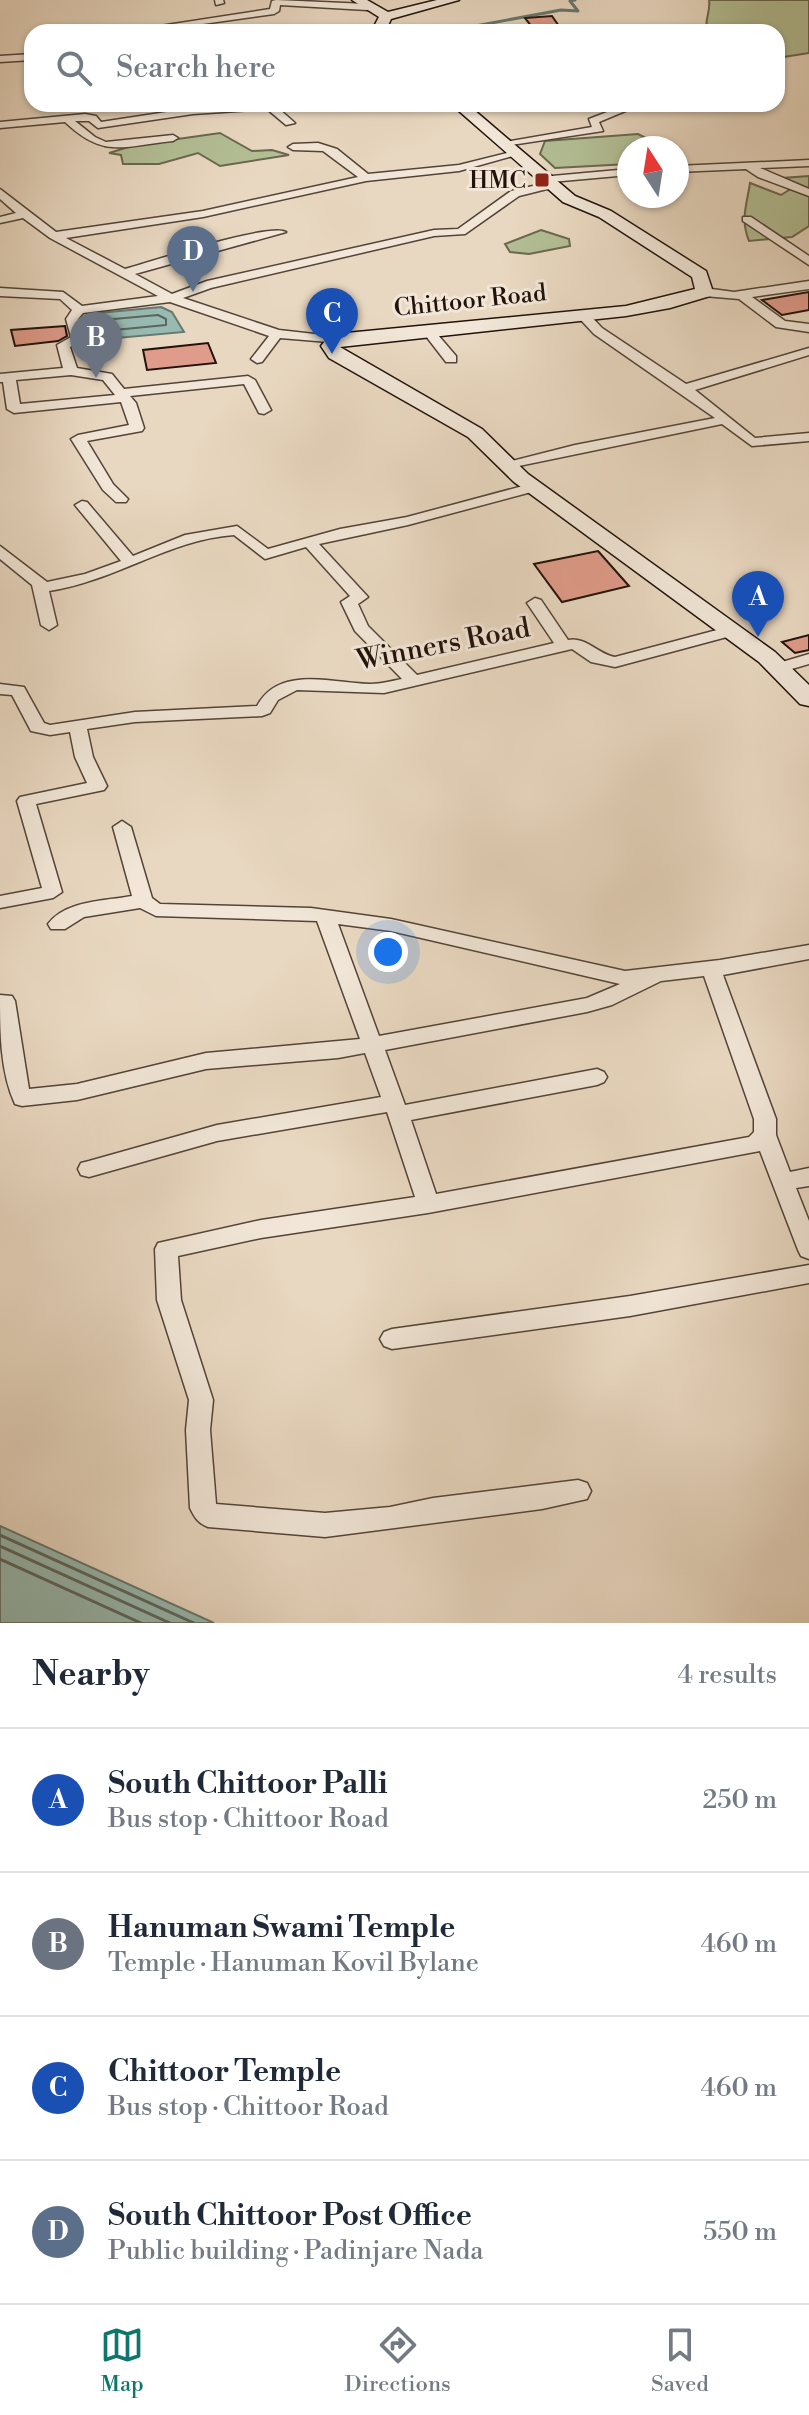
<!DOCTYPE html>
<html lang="en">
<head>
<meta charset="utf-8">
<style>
  body { margin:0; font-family:"Libre Bodoni",serif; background:#f2f2f3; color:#1f2937 }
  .compass { position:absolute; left:617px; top:136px; width:72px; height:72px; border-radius:50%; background:#fff; box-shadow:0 2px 6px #0004; rotate:348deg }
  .you { position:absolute; left:388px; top:952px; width:28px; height:28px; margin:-20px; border:6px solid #fff; border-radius:50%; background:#1a73e8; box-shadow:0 0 0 12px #1a73e833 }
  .badge { display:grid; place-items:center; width:52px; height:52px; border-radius:50%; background:#0f766e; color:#fff; font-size:26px; font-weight:700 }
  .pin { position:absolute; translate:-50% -66px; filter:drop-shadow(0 2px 4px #0008) }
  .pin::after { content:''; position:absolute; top:42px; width:28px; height:24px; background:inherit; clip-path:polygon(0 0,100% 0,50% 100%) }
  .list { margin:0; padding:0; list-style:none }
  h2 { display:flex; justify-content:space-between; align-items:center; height:104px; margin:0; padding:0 32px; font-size:34px }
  h2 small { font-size:26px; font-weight:400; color:#747a83 }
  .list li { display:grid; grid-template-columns:52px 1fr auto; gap:24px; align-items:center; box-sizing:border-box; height:144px; padding:0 32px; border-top:2px solid #e0e1e3 }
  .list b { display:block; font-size:30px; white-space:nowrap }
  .list p { margin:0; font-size:26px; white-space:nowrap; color:#747a83 }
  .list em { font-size:26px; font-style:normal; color:#747a83 }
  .icon { flex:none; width:44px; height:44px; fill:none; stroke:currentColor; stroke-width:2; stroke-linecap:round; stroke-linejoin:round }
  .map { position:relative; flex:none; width:809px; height:1623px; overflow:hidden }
  .search { position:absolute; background:#fff; box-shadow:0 2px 6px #0004; left:24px; right:24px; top:24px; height:88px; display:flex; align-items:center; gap:20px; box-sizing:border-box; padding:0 28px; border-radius:24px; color:#747a83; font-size:30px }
  .sheet { height:680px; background:#fff }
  nav { display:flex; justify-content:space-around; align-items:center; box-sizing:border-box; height:112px; border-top:2px solid #e0e1e3; background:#fff; font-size:22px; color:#747a83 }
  nav a { display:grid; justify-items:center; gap:4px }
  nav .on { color:#0f766e }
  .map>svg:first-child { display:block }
  .green { fill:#b3bf95; stroke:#6a6850; stroke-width:2 }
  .water { fill:#97bab1; stroke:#68776f; stroke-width:2 }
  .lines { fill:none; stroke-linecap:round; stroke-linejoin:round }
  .shore-far1 { stroke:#5c665e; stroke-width:2 }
  .shore { stroke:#5c665e; stroke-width:3 }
  .stream { stroke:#68776f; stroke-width:3 }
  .building { fill:#e09c8a; stroke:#21120b; stroke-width:2 }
  .minor-casing { stroke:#534438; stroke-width:3 }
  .secondary-casing { stroke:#21120b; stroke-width:3 }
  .minor { fill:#f1e6d7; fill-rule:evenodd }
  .secondary { fill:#f1e6d7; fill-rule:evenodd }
  .poi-dot { fill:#8f2418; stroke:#f1e6d7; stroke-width:3 }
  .labels { text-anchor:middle; stroke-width:6; stroke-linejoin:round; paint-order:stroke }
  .far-poi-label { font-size:24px; fill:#21120b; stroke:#f1e6d7; text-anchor:end }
  .far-street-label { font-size:24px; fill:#21120b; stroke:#f1e6d7 }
  .street-label { font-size:28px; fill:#21120b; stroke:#f1e6d7 }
</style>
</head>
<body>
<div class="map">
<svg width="809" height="1623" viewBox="0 0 809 1623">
  <rect width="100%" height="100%" fill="#e9d8c1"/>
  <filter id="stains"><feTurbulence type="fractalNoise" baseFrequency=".0025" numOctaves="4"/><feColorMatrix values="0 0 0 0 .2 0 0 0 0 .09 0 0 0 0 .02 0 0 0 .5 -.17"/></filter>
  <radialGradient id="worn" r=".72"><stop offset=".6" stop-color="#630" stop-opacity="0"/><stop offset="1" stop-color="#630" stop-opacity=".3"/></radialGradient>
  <!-- green -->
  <path class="green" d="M709 0H809V53L777 58V32H707C704 19 711 12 709 0Z
    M220 133 252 151 272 150 289 155 220 166 198 153 159 164H123L121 155 109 153 135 145Z
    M638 134 652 141 658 148H629V164L555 168 540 154 545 141Z
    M809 176V226L792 237 749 241C740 219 747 204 750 183L781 195 789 190 783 178Z
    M541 230 569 239 570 246 529 254 510 252 505 244Z"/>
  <!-- water -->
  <path class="water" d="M161 307 172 312 184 332 95 340 89 314Z
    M0 1526 214 1623H0Z"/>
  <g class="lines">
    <!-- shore-far1 -->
    <path class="shore-far1" d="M158 315 166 319V325L104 331 99 325 103 320Z"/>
    <!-- shore -->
    <path class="shore" d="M0 1535 194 1623
      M0 1546 170 1623
      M0 1559 141 1623"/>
    <!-- stream -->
    <path class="stream" d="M443 32 561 10 578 11 570 1 575 0"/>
  </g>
  <!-- building -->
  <path class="building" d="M552 16 563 32H536L525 18Z
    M809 292V310L782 315 762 300Z
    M65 326 67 336 58 341 15 346 11 330Z
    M208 343 216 363 147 370 143 350Z
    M598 551 629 586 562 602 534 564Z
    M809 635V650L795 653 782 642Z"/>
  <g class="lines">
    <!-- minor casing -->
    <g class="minor-casing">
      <path id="minor" d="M215 0H223L224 3 216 5Z
        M276 0 367 4 372 7 367 10 280 5 279 11 274 14 146 32H121L270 9 272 1Z
        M32 54V60L0 62V56Z
        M248 104H296L278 108 295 123 286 125 267 109 193 114 98 128 89 121H75L95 137 106 142 173 135 178 138 173 141C123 146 104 159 65 122L0 128V122L85 114 96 116 101 122 193 108Z
        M628 104H642L599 122 603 131 505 146 500 143 592 127 589 119Z
        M318 143 337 149 368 174 459 165 515 151 520 154 459 171 366 181 203 217 66 238 125 269C151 262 270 222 286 232L135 274 172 294 207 281 434 230 458 229 511 191 550 182 541 181V177L629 169V175L551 182 557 185 555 187 519 196 465 234 434 236 211 288 183 298 279 330 341 337V343L280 338 262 362 257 363 251 359 269 336 170 302 83 313 78 319 84 339 70 347 77 368 112 374 124 389 248 376 255 380 271 410 264 414 259 413 244 384 130 396 136 403 144 428 142 431 87 441 113 484 128 499 126 502H116L103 490 71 439 78 435 129 425 121 402 14 413 7 409 3 382H0V374L63 368 57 345 71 337 66 319 72 310 60 299 0 296V288L63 292 82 306 158 296 50 238 23 218 0 223V217L16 213 0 199V189L56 232 203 211 358 177 323 151 293 150 288 147 293 144ZM71 375 103 380 115 395 20 404 16 380Z
        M809 160V166L760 168 809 189V196L758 177 746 169 677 172V166Z
        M743 217H751L809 256V265L743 221Z
        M809 281V289L752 297 785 321 809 324V332L776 327 739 299 704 296 698 292 704 288 734 292Z
        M579 312H587L602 328 686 384 809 348V355L695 390 755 438 809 433V441L752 446 722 424 504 469V463L575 445 715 418 594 334 579 318Z
        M424 328H432L456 356V362H446L422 331Z
        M534 483 539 484V490L408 525 319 544 368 597 358 604 368 626 417 675 554 643 527 603 535 598 541 600 568 640C585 636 598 654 615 657L732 626 738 628 740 631 738 634 615 667 591 662 572 649 384 693 297 690 278 700 270 713 262 716 135 722 87 729 93 757 107 786 104 790 36 804 62 892 53 898 0 908V896L42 888 17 801 20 797 87 783 75 757 70 732 50 735 31 731 12 695 0 694V684L24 687 44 723 50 725 135 712 257 706C279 665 332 683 370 684 381 684 391 681 402 679L355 631 341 602 350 596 306 547 265 559 234 535C171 539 115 581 49 591L57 625 49 630 41 625 32 585 0 559V546L47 582 85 574 121 561 75 505 82 501 87 502 133 556 185 535 237 526 268 549 340 529 407 517Z
        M809 654V664L778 673 770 668 772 665Z
        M122 821 131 827 152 898 160 904 311 908 391 919 625 971 720 960 809 945V959L723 975 776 1119V1135L790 1172 809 1168V1186L796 1188 809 1221V1259L801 1256 798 1250 760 1151 428 1213 261 1238 178 1256 181 1300 213 1400 210 1430 216 1504 325 1513 390 1507 433 1498 578 1480 587 1483 591 1491 587 1499 542 1509 325 1537 208 1527C198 1523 195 1518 190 1508L186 1430 189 1400 157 1300 155 1249 158 1243 261 1220 415 1197 387 1112 217 1141 89 1177 81 1175 78 1169 81 1163 89 1161 217 1125 381 1097 365 1053 338 1058 206 1069 77 1100 22 1106 15 1104C0 1072 0 1030 0 995L12 996 15 1001 29 1089 77 1084 206 1053 360 1039 317 921 156 916 140 908 84 917 65 929H51L48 924C66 900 105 901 132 896L113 827ZM338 924 391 931 620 984 587 998 379 1036ZM704 976 754 1119V1132L749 1137 436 1194 411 1120 597 1085 604 1082 607 1077 604 1072 597 1069 405 1105 385 1050 587 1012 612 1005 661 981Z
        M809 1265V1283L630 1316 392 1349 384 1346 380 1339 384 1332 392 1329 630 1296Z"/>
    </g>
    <!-- secondary casing -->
    <g class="secondary-casing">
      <path id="secondary" d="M352 0H367L388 12 437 0H459L391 19 385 32H371L379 17Z
        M451 104H467L575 196 611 211 706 271 713 292 710 296 670 308 626 316 340 347 482 429 528 474 775 652 809 685V706L800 704 759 662 514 482 468 437 329 358 321 346 329 336 336 334 626 306 695 289 692 277 599 217 563 202Z"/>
    </g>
    <!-- minor -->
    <use href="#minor" class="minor"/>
    <!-- secondary -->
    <use href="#secondary" class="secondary"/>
  </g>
  <!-- markers -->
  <rect class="poi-dot" x="534" y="172" width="16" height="16" rx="4"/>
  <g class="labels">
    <!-- far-poi labels -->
    <g class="far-poi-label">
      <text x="526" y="188">HMC</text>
    </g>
    <!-- far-street labels -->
    <g class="far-street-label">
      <text transform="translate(470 300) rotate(-6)" y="8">Chittoor Road</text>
    </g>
    <!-- street labels -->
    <g class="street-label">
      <text transform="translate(443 643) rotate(-11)" y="10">Winners Road</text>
    </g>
  </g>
  <rect width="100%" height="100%" filter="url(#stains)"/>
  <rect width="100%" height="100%" fill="url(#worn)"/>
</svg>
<svg class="compass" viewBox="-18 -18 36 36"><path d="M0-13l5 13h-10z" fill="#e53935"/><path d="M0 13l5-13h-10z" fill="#747a83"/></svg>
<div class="you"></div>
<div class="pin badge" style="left:758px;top:637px;background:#1a4fb4">A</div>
<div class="pin badge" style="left:96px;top:378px;background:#6b7280">B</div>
<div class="pin badge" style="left:332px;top:354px;background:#1a4fb4">C</div>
<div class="pin badge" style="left:193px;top:292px;background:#5c6f8a">D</div>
<div class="search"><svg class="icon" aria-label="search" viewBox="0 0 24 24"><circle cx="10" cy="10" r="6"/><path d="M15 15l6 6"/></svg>Search here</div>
</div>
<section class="sheet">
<h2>Nearby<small>4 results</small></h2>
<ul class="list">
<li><span class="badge" style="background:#1a4fb4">A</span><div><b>South Chittoor Palli</b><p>Bus stop · Chittoor Road</p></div><em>250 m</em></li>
<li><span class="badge" style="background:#6b7280">B</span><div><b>Hanuman Swami Temple</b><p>Temple · Hanuman Kovil Bylane</p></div><em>460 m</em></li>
<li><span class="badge" style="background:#1a4fb4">C</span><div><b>Chittoor Temple</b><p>Bus stop · Chittoor Road</p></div><em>460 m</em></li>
<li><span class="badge" style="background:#5c6f8a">D</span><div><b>South Chittoor Post Office</b><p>Public building · Padinjare Nada</p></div><em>550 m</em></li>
</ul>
</section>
<nav>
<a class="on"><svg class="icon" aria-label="map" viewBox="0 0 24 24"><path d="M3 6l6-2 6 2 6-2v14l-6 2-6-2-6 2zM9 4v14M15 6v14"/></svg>Map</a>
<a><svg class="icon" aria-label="directions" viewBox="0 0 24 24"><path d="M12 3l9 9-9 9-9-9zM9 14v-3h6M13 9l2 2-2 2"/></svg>Directions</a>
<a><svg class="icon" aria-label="saved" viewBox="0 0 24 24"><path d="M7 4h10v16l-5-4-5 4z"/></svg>Saved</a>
</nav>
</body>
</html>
